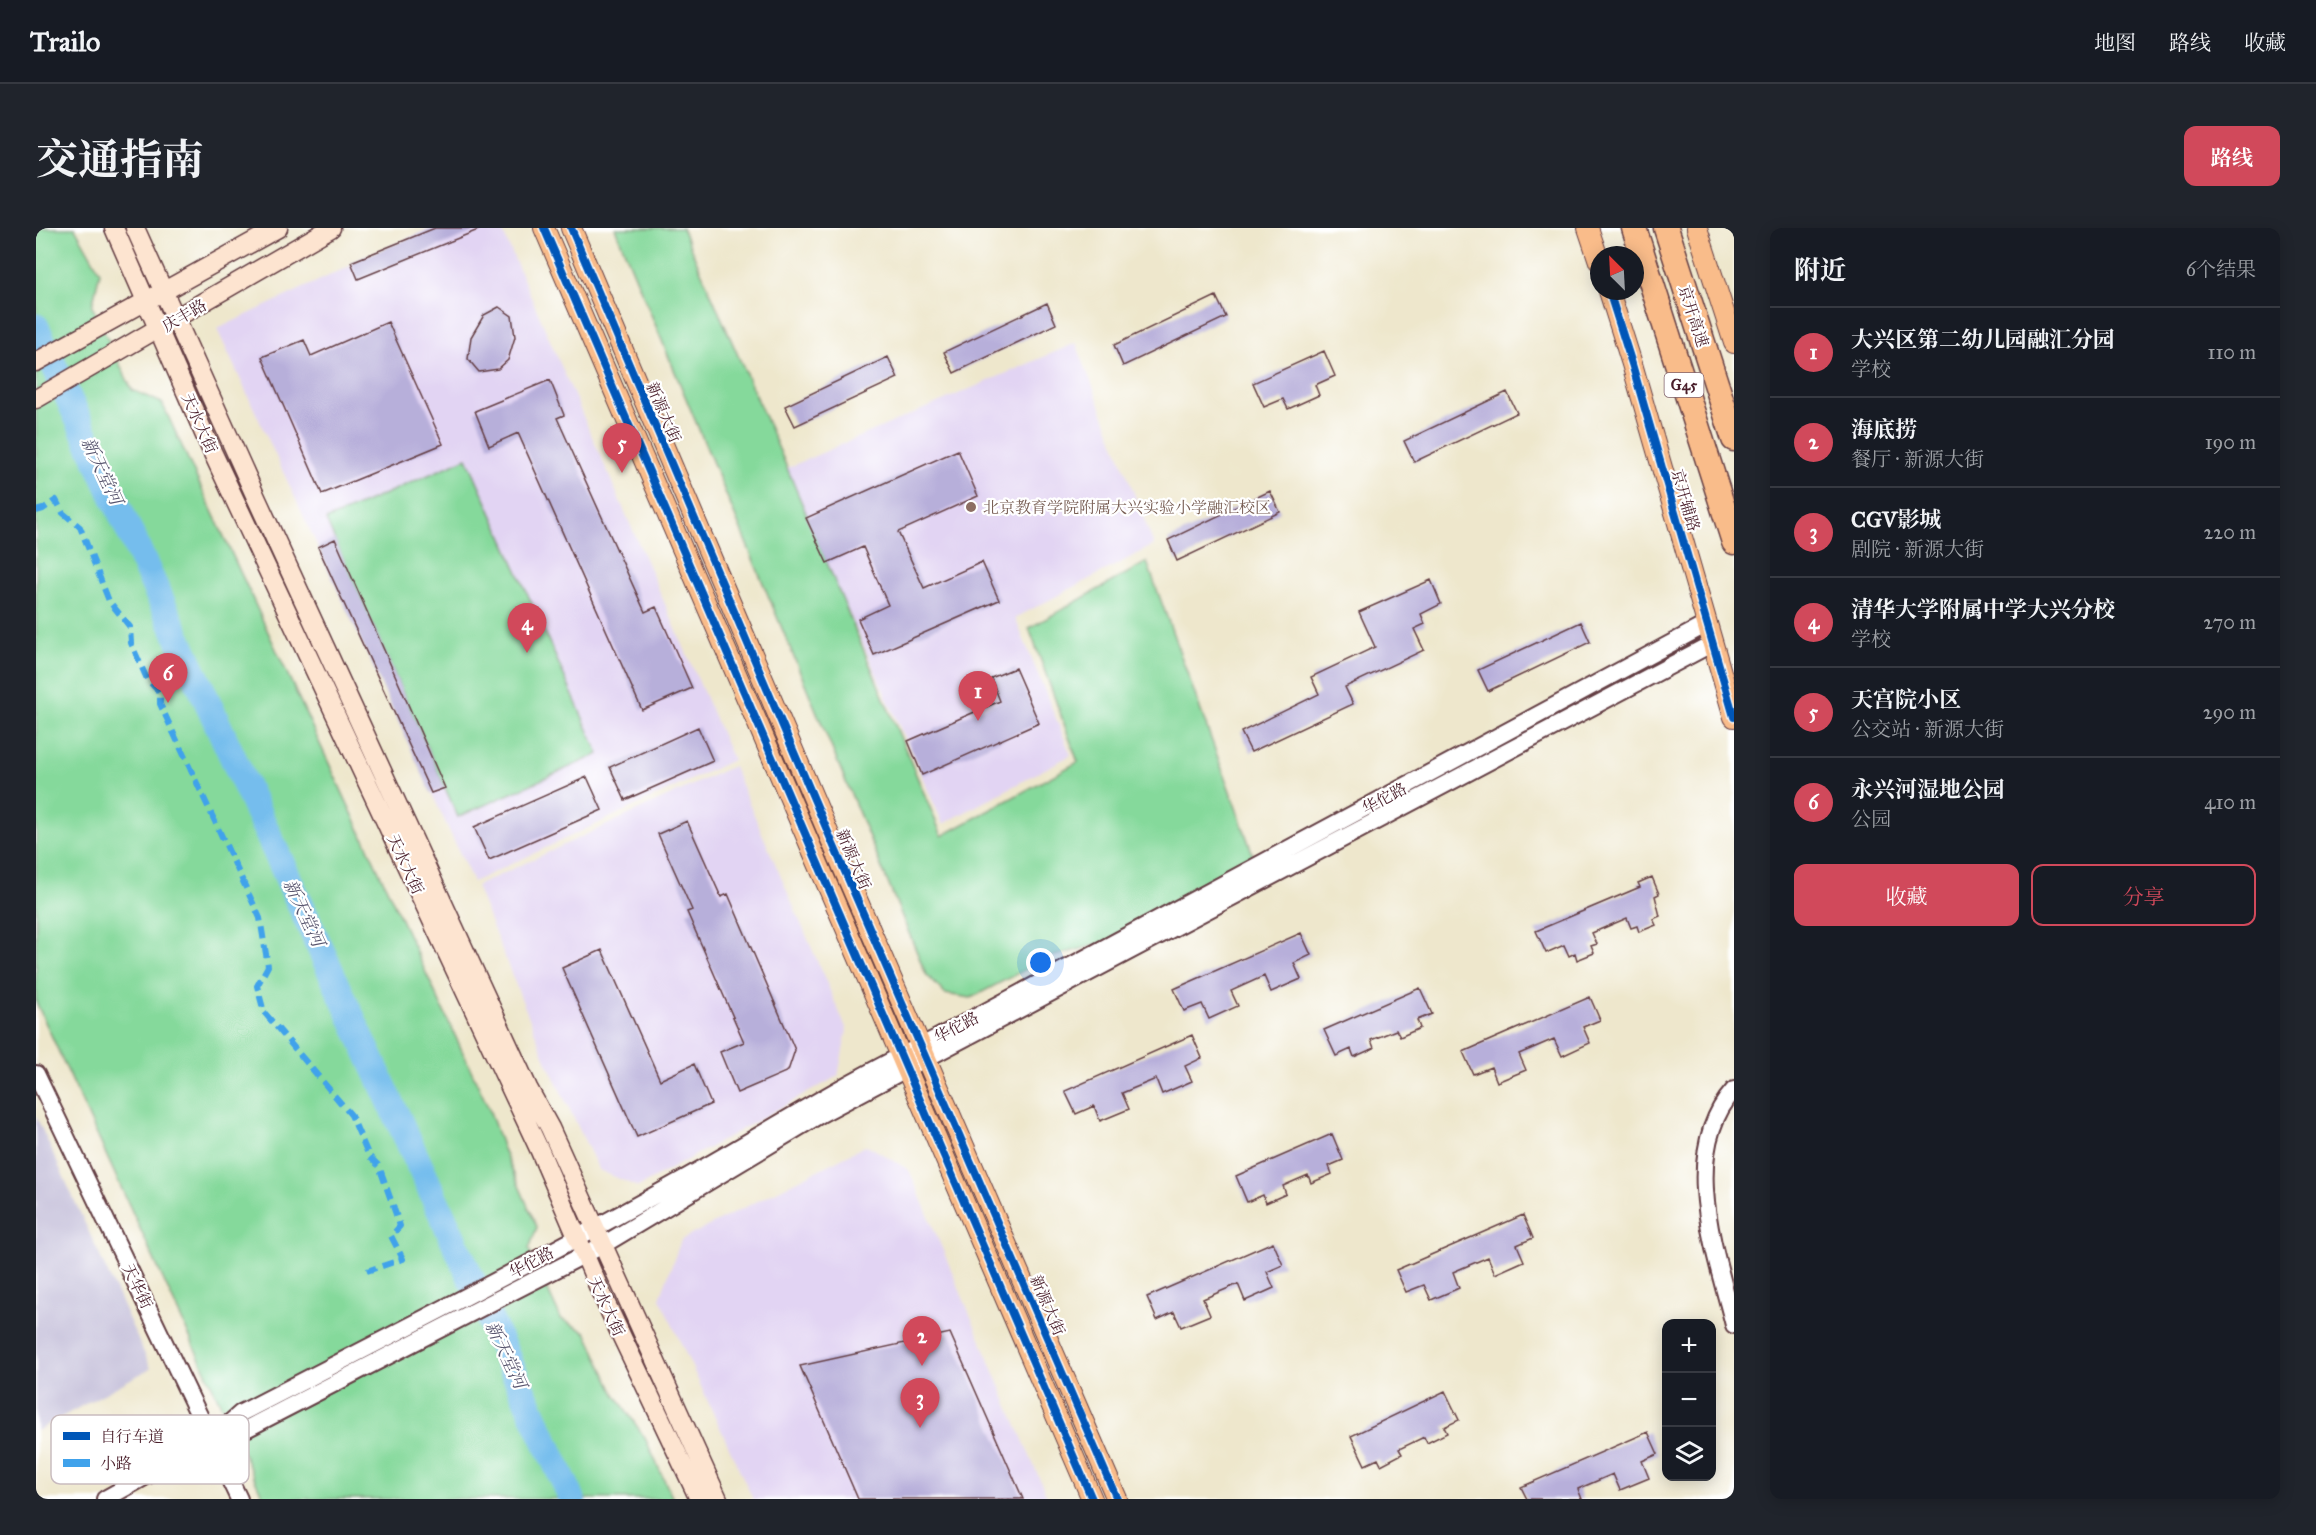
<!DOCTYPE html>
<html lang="zh">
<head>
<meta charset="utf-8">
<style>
  body { margin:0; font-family:"IM FELL Great Primer","Noto Serif SC",serif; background:#20242c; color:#f1f3f6 }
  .controls { position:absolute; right:18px; bottom:18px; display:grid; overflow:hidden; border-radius:12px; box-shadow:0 3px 15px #0003 }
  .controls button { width:54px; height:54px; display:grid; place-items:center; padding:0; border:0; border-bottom:2px solid #363941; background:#171b24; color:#f1f3f6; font:30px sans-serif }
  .compass { position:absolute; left:1554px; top:18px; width:54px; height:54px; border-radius:50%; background:#171b24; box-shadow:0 3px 15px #0003; rotate:336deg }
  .you { position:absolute; left:1005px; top:735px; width:21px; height:21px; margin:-15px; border:4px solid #fff; border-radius:50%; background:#1a73e8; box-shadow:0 0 0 9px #1a73e833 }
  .badge { display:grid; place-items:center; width:39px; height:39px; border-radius:50%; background:#d1495b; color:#fff; font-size:20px; font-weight:700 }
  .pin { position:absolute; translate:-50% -50px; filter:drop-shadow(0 2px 3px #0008) }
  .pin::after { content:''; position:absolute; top:32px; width:21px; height:18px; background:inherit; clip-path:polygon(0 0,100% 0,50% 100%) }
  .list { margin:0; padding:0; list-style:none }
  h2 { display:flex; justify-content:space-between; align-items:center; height:78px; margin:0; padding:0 24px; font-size:26px }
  h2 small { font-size:20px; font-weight:400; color:#9ea1a6 }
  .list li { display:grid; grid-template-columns:39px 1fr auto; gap:18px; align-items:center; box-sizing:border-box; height:90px; padding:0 24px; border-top:2px solid #363941 }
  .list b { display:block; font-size:22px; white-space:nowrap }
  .list p { margin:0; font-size:20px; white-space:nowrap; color:#9ea1a6 }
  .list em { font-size:20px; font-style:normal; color:#9ea1a6 }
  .actions { display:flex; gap:12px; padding:18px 24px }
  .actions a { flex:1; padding:14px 0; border:2px solid #d1495b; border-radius:12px; text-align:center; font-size:21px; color:#d1495b }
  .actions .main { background:#d1495b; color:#fff }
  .icon { flex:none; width:33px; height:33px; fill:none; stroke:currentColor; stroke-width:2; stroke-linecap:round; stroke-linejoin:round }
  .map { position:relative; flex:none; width:1698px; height:1271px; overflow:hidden; border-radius:12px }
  header { display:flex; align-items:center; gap:36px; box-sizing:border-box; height:84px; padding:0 30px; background:#171b24; border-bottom:2px solid #363941 }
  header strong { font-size:28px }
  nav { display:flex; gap:33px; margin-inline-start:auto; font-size:21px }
  .intro { display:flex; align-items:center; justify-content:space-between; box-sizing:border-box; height:144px; padding:0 36px }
  h1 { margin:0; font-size:42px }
  .button { padding:15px 27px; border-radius:12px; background:#d1495b; color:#fff; font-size:21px; font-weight:700 }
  main { display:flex; gap:36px; padding:0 36px }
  aside { flex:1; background:#171b24; border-radius:12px; box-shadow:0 3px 15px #0003 }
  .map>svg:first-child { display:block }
  .built { fill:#e2d4f3 }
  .industrial { fill:#c5c0da }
  .green { fill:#85d99b; stroke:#687c63; stroke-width:1.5 }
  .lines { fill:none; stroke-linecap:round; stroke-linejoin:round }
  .river { stroke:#74bded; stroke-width:27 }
  .building { fill:#b7afda }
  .tertiary-casing { stroke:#633d43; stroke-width:20 }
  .secondary-casing { stroke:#633d43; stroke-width:21 }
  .primary-casing { stroke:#633d43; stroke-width:22 }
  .motorway-casing { stroke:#633d43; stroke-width:27 }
  .tertiary { stroke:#fff; stroke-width:16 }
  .secondary { stroke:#fde4d0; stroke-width:18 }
  .primary { stroke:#f9bc8a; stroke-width:20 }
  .motorway { stroke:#f9bc8a; stroke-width:24 }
  .quiet { stroke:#40a2eb; stroke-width:6; stroke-dasharray:12 6; stroke-linecap:butt }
  .cycleway-casing { stroke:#fff; stroke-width:11 }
  .cycleway { stroke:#0057b8; stroke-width:8 }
  .education-dot { fill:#8d6e63; stroke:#fff; stroke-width:2 }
  .labels { text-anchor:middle; stroke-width:4.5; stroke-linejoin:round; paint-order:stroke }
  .shield { fill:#fff; stroke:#80626b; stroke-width:1.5 }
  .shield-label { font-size:15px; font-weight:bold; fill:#4a1f2b }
  .street-label { font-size:16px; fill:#4a1f2b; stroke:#fff }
  .education-label { font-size:16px; fill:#785e54; stroke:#fff; text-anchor:start }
  .water-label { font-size:18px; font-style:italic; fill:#59566f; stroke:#fff }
  .key { fill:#fff; stroke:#c9bcbf; stroke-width:1.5 }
  .key-label { font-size:16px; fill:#4a1f2b }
</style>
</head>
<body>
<header>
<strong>Trailo</strong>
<nav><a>地图</a><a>路线</a><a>收藏</a></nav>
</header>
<div class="intro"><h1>交通指南</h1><a class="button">路线</a></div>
<main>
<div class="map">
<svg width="1698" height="1271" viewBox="0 0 1698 1271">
  <rect width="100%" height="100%" fill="#fff"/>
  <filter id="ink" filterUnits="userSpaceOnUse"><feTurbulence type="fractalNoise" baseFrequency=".0167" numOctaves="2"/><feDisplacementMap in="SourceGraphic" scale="12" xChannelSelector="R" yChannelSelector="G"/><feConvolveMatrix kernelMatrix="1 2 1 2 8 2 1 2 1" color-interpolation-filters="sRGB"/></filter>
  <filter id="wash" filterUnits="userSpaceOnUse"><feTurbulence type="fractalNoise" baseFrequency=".008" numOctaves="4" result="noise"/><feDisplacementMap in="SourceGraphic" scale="24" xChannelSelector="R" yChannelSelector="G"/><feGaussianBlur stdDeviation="1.35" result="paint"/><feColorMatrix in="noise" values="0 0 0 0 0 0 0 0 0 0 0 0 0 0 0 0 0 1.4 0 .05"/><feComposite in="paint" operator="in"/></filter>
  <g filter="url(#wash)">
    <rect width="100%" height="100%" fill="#eee7cc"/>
    <!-- built -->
    <path class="built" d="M394 0H465L697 532 437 654 181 101Z
      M1040 115 1118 317 979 390 1035 527 907 596 749 241Z
      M697 538 811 802 802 848 602 959 563 942 512 837 440 658Z
      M831 917 873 942 1012 1271H717L624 1070 645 1012Z"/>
    <!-- industrial -->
    <path class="industrial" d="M0 888 115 1140 0 1203Z"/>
    <!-- green -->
    <path class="green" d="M0 0H39L64 44 56 78 96 162 126 175 453 881 467 921 501 999 493 1021 525 1091 550 1104 579 1166 609 1210 637 1271H228L0 774Z
      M579 0H646L746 228 906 608 1042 534 993 400 1111 334 1220 635 1082 711 1011 730 935 770 909 766 890 746Z
      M431 230 563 526 422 589 290 292Z"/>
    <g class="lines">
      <!-- river -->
      <path class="river" d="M0 99 536 1271"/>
    </g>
    <g id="blocks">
      <!-- building -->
      <path class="building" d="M399 0H447L322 51 315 34Z
        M1180 68 1190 89 1087 138 1078 117Z
        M1011 75 1020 96 918 145 908 124Z
        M463 79 476 88 479 109 472 132 462 141 443 144 432 131 435 109 448 87Z
        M352 94 407 216 286 266 226 129 268 112 275 128Z
        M1288 123 1299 148 1279 157 1283 167 1252 181 1247 171 1228 179 1217 155Z
        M852 129 862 150 759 198 749 178Z
        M514 152 528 187 521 190 609 384 620 379 656 460 606 482 482 205 453 218 439 183Z
        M1471 164 1481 185 1378 234 1368 213Z
        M922 222 942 268 862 304 888 360 946 334 963 372 838 427 822 391 852 377 827 319 791 335 770 290Z
        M1234 263 1244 284 1141 333 1132 312Z
        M299 311 409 560 395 565 282 319Z
        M1395 352 1405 376 1385 386 1389 396 1378 401 1388 422 1309 459 1317 476 1215 524 1205 504 1283 466 1275 449 1339 419 1323 384Z
        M1545 394 1554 414 1452 463 1442 442Z
        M979 440 1003 495 886 547 872 513 964 473 955 450Z
        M662 499 677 533 589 572 574 539Z
        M551 549 566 582 453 632 438 599Z
        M651 593 685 669 692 666 759 822 752 843 701 865 684 824 708 814 651 684 656 682 622 606Z
        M1616 649 1623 666 1619 668 1624 688 1617 691 1620 697 1603 704 1601 698 1595 700 1591 690 1556 705 1561 716 1555 718 1558 725 1541 732 1539 725 1533 728 1528 717 1510 725 1500 703 1604 659 1602 655Z
        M1265 705 1275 727 1258 735 1265 751 1235 764 1228 748 1195 763 1202 778 1173 791 1166 776 1148 783 1138 761Z
        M566 722 624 852 658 836 675 876 601 909 526 740Z
        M1384 760 1396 786 1381 792 1384 800 1364 809 1360 802 1335 812 1338 820 1318 829 1315 821 1300 828 1288 802Z
        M1554 769 1564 792 1547 799 1554 815 1526 828 1518 811 1483 826 1490 842 1461 854 1455 839 1437 846 1427 824Z
        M1156 807 1166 830 1149 838 1156 853 1126 866 1120 851 1086 865 1093 881 1064 893 1058 878 1040 886 1029 863Z
        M1296 906 1307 932 1293 938 1296 946 1275 955 1272 947 1247 958 1250 966 1230 975 1227 967 1211 974 1200 948Z
        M1487 987 1497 1010 1481 1017 1488 1033 1459 1046 1452 1029 1417 1044 1423 1060 1395 1072 1388 1057 1370 1064 1360 1042Z
        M1237 1014 1247 1037 1231 1044 1238 1060 1209 1073 1202 1056 1167 1071 1174 1087 1145 1099 1138 1084 1121 1092 1111 1069Z
        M914 1105 987 1271H822L764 1138Z
        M1409 1163 1423 1192 1408 1199 1411 1205 1391 1215 1388 1209 1363 1221 1366 1226 1345 1237 1342 1231 1329 1237 1315 1208Z
        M1612 1204 1622 1226 1606 1233 1613 1250 1584 1262 1577 1246 1542 1261 1546 1271H1491L1485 1259Z"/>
    </g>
  </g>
  <g filter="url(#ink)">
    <use href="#blocks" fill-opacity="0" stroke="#633d43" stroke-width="1.5"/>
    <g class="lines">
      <!-- tertiary casing -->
      <g class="tertiary-casing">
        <path id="tertiary" d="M0 846 203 1271
          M1698 862C1642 925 1680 1025 1698 1097
          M180 1207 205 1185C358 1106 512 1028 662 943 741 898 817 850 899 811L1671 396
          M69 1271 175 1212 212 1200 567 1017 785 886 1677 415"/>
      </g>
      <!-- secondary casing -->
      <g class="secondary-casing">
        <path id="secondary" d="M78 0 174 219 504 923 566 1067 663 1271
          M99 0 219 267 492 860 514 900 682 1271
          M0 134 242 0
          M0 171 295 0"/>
      </g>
      <!-- primary casing -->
      <g class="primary-casing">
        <path id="primary" d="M508 0 1056 1271
          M535 0 797 616 1081 1271
          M1552 0 1563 33
          M1661 0 1698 115
          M1573 63 1596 136 1698 489"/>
      </g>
      <!-- motorway casing -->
      <g class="motorway-casing">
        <path id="motorway" d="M1598 0 1698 314
          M1630 0 1698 211"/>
      </g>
      <!-- tertiary -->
      <use href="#tertiary" class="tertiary"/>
      <!-- secondary -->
      <use href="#secondary" class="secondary"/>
      <!-- primary -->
      <use href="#primary" class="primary"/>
      <!-- motorway -->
      <use href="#motorway" class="motorway"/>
      <!-- quiet -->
      <path class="quiet" d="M0 283 7 281 20 272 27 285 44 299 73 373 94 399 95 415 111 451 124 465V476L224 690 232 738 221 758 228 784 315 887 333 928 343 938 364 998 355 1008 367 1031 331 1043"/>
      <!-- cycleway casing -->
      <g class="cycleway-casing">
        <path id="cycleway" d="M508 0 1056 1271
          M535 0 797 616 1081 1271
          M1573 63 1596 136 1698 489"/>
      </g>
      <!-- cycleway -->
      <use href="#cycleway" class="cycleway"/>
    </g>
  </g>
  <!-- markers -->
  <circle class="education-dot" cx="935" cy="279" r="6"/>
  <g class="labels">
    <!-- shield labels -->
    <rect class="shield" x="1628.5" y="145" width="39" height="24" rx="4.5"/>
    <g class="shield-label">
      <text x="1648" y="162">G45</text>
    </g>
    <!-- street labels -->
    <g class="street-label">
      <text transform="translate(148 87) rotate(-30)" y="6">庆丰路</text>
      <text transform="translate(1658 88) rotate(72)" y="6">京开高速</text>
      <text transform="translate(628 184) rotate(67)" y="6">新源大街</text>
      <text transform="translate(164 195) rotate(66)" y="6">天水大街</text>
      <text transform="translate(1650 272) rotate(74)" y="6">京开辅路</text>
      <text transform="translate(1348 570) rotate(-28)" y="6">华佗路</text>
      <text transform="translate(818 631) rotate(67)" y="6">新源大街</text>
      <text transform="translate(370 636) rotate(65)" y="6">天水大街</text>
      <text transform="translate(920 799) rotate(-28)" y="6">华佗路</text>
      <text transform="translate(495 1034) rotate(-28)" y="6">华佗路</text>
      <text transform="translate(102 1058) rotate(64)" y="6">天华街</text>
      <text transform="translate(1012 1077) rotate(67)" y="6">新源大街</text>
      <text transform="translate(571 1078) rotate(65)" y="6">天水大街</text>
    </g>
    <!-- education labels -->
    <g class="education-label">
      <text x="947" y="285">北京教育学院附属大兴实验小学融汇校区</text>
    </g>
    <!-- water labels -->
    <g class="water-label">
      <text transform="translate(66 243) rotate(65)" y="6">新天堂河</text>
      <text transform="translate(268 685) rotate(65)" y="6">新天堂河</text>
      <text transform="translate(470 1127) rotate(65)" y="6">新天堂河</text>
    </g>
  </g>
  <!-- legend -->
  <rect x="15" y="1187" width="198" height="69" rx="9" class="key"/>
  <rect x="27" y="1204" width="27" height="8" fill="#0057b8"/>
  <rect x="27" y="1231" width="27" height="8" fill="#40a2eb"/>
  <g class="key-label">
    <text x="64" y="1214">自行车道</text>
    <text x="64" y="1241">小路</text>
  </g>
</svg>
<div class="controls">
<button>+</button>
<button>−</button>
<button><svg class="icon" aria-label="layers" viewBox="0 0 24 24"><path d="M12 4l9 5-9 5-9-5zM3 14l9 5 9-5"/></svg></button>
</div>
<svg class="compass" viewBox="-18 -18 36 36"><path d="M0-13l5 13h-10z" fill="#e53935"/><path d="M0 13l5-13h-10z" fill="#9ea1a6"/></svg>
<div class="you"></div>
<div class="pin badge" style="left:942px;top:493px">1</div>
<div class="pin badge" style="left:886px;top:1138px">2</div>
<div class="pin badge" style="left:884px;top:1200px">3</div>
<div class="pin badge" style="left:491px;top:425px">4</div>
<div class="pin badge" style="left:586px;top:245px">5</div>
<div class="pin badge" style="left:132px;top:475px">6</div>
</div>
<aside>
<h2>附近<small>6个结果</small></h2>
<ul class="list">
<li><span class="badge">1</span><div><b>大兴区第二幼儿园融汇分园</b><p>学校</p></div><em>110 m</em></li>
<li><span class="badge">2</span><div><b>海底捞</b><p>餐厅 · 新源大街</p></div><em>190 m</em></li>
<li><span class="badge">3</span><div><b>CGV影城</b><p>剧院 · 新源大街</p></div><em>220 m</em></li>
<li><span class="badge">4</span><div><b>清华大学附属中学大兴分校</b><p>学校</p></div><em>270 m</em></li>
<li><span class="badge">5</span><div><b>天宫院小区</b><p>公交站 · 新源大街</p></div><em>290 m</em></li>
<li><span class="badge">6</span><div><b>永兴河湿地公园</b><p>公园</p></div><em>410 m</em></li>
</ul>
<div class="actions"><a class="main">收藏</a><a>分享</a></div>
</aside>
</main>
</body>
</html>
